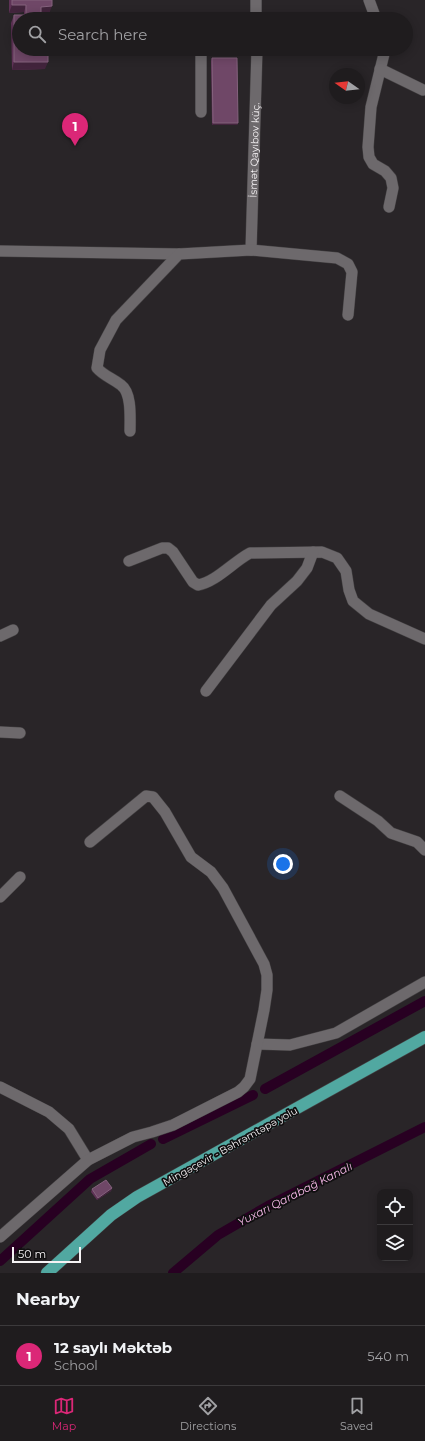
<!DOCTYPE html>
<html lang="en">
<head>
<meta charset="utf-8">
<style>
  body { margin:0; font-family:Montserrat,sans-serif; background:#2c292b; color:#f1f3f6 }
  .controls { position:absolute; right:12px; bottom:12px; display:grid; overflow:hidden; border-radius:8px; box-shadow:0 2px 10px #0003 }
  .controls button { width:36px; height:36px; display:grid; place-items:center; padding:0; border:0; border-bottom:1px solid #3c3a3c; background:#1f1c1e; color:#f1f3f6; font:20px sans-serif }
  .compass { position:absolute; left:329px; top:68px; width:36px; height:36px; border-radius:50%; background:#1f1c1e; box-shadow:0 2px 10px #0003; rotate:284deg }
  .scale { position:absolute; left:12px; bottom:10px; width:69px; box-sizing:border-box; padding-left:4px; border:2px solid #f6f3f5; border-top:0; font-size:11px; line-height:14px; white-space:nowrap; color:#f6f3f5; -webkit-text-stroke:3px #100f10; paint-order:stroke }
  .you { position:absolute; left:283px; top:864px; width:14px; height:14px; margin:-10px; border:3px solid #fff; border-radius:50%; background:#1a73e8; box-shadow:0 0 0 6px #1a73e833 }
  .badge { display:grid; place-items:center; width:26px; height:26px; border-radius:50%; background:#db2777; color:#fff; font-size:13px; font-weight:700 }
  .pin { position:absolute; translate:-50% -33px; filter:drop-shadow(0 1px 2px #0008) }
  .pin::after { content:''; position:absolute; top:21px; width:14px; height:12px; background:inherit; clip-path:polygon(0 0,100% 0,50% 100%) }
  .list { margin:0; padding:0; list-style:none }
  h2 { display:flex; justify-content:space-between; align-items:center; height:52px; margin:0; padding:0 16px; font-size:17px }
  h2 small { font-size:13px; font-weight:400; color:#a1a1a4 }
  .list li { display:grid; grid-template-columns:26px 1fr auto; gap:12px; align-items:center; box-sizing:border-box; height:60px; padding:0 16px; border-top:1px solid #3c3a3c }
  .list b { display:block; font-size:15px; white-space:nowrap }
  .list p { margin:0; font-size:13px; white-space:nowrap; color:#a1a1a4 }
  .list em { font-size:13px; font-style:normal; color:#a1a1a4 }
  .icon { flex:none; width:22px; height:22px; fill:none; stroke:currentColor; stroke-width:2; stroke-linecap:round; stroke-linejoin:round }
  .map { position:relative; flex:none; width:425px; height:1273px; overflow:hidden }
  .search { position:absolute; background:#1f1c1e; box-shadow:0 2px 10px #0003; left:12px; right:12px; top:12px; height:44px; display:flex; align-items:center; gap:10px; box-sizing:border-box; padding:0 14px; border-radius:22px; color:#a1a1a4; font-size:15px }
  .sheet { height:112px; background:#1f1c1e }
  nav { display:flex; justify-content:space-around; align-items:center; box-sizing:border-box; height:56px; border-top:1px solid #3c3a3c; background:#1f1c1e; font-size:11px; color:#a1a1a4 }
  nav a { display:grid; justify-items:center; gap:2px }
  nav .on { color:#db2777 }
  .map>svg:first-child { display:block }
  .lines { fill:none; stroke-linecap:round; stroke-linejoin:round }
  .canal { stroke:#280022; stroke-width:10 }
  .street-casing { stroke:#434042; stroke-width:12 }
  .primary-casing { stroke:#434042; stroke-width:13 }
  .street { stroke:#6d696c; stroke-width:11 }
  .primary { stroke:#51a8a1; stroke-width:12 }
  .wall { fill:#5e3256 }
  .shaded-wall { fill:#42243c }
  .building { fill:#6f4767; stroke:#84627d }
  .labels { text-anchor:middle; stroke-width:3.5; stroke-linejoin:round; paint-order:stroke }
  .street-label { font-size:10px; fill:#f6f3f5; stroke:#100f10 }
  .water-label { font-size:11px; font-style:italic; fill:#f9b9ea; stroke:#100f10 }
</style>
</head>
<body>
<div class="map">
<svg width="425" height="1273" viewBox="0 0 425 1273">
  <rect width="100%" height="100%" fill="#292528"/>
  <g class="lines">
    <!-- canal -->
    <path class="canal" d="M265 1089 425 1001
      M163 1139 253 1095
      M0 1261 90 1179 151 1144
      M173 1273 218 1235 268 1206 425 1127"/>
    <!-- street casing -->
    <g class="street-casing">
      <g id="street">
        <path d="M256 0V19"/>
        <path d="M369 0 376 19"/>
        <path d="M383 49 384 54 371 107 368 147 369 157 373 164 385 171 391 178 393 188 389 207"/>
        <path d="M380 69 423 90"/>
        <path d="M201 112V49"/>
        <path id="s1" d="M251 250 257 49"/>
        <path d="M0 251 179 254"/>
        <path d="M130 431C130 418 132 393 121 385 112 378 104 376 97 368L100 350 116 320 179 254 251 250 337 258 348 264 352 272 348 315"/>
        <path d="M129 561 162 548H168L173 552 193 582 198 585C216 582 233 562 250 553L322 552 337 558 346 571 349 590 353 601 369 614 425 639"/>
        <path d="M0 636 13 630"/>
        <path d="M206 691 271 605 297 581 307 568 313 552"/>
        <path d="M0 732 20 733"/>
        <path d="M340 796 378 821 391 833 417 842 425 850"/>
        <path d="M0 897 20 877"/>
        <path d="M257 1044 290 1045 336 1033 425 982"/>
        <path d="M0 1087 49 1112 69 1129 88 1160"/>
        <path d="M0 1237 88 1160 133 1137 152 1132 173 1125 238 1092 244 1087 250 1079 264 1010 267 990V975L264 964 223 888 211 872 191 857 165 812 153 797 146 796 90 842"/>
      </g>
    </g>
    <!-- primary casing -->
    <g class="primary-casing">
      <path id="primary" d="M47 1273 111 1215 137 1197 425 1037"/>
    </g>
    <!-- street -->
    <use href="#street" class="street"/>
    <!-- primary -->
    <use href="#primary" class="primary"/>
  </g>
  <!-- wall -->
  <path class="wall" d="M9 0H52L49 14H41L45 69 12 70 11 23 14 15H24V12L9 13Z
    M212 58 238 123 237 125H212L211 61Z
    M112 1188 111 1191 97 1200 91 1192 92 1189Z"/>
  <!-- shaded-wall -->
  <path class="shaded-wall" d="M12 5H26L24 12 9 13Z
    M52 6 49 14H39L41 7Z
    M14 62H48L45 69 12 70Z
    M213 123H238L237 125H212Z
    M112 1188 111 1191 97 1200 98 1198Z"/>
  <!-- building -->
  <path class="building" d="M12 0H52V6L41 7V14H47V19H19V49H48V62H14V15H26V5H12Z
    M212 58H237L238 123H213Z
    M106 1180 112 1188 98 1198 92 1189Z"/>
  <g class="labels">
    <!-- street labels -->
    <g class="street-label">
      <text dy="4" stroke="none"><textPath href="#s1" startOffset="100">İsmət Qayıbov küç.</textPath></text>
      <text transform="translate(230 1146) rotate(-29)" y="4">Mingəçevir - Bəhrəmtəpə yolu</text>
    </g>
    <!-- water labels -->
    <g class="water-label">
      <text transform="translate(295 1194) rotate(-27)" y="4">Yuxarı Qarabağ Kanalı</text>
    </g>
  </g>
</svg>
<div class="controls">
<button><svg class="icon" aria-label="locate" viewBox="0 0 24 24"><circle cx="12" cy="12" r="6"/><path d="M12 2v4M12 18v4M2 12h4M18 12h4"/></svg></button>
<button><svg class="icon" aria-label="layers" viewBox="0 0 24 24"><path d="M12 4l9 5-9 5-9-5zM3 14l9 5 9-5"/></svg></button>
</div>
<svg class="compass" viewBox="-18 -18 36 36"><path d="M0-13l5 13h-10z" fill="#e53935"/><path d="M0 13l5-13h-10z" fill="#a1a1a4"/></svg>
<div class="scale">50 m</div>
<div class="you"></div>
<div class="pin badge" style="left:75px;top:146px">1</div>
<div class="search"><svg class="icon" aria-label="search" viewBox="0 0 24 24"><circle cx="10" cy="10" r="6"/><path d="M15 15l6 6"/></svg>Search here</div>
</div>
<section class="sheet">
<h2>Nearby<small></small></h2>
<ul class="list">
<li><span class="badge">1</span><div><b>12 saylı Məktəb</b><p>School</p></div><em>540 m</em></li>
</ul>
</section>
<nav>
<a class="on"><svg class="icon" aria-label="map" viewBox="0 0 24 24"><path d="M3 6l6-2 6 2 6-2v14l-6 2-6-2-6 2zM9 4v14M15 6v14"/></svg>Map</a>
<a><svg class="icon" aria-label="directions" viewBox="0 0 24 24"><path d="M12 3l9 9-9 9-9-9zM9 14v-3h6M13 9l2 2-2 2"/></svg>Directions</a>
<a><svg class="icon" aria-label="saved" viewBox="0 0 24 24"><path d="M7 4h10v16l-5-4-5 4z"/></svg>Saved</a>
</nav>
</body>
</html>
